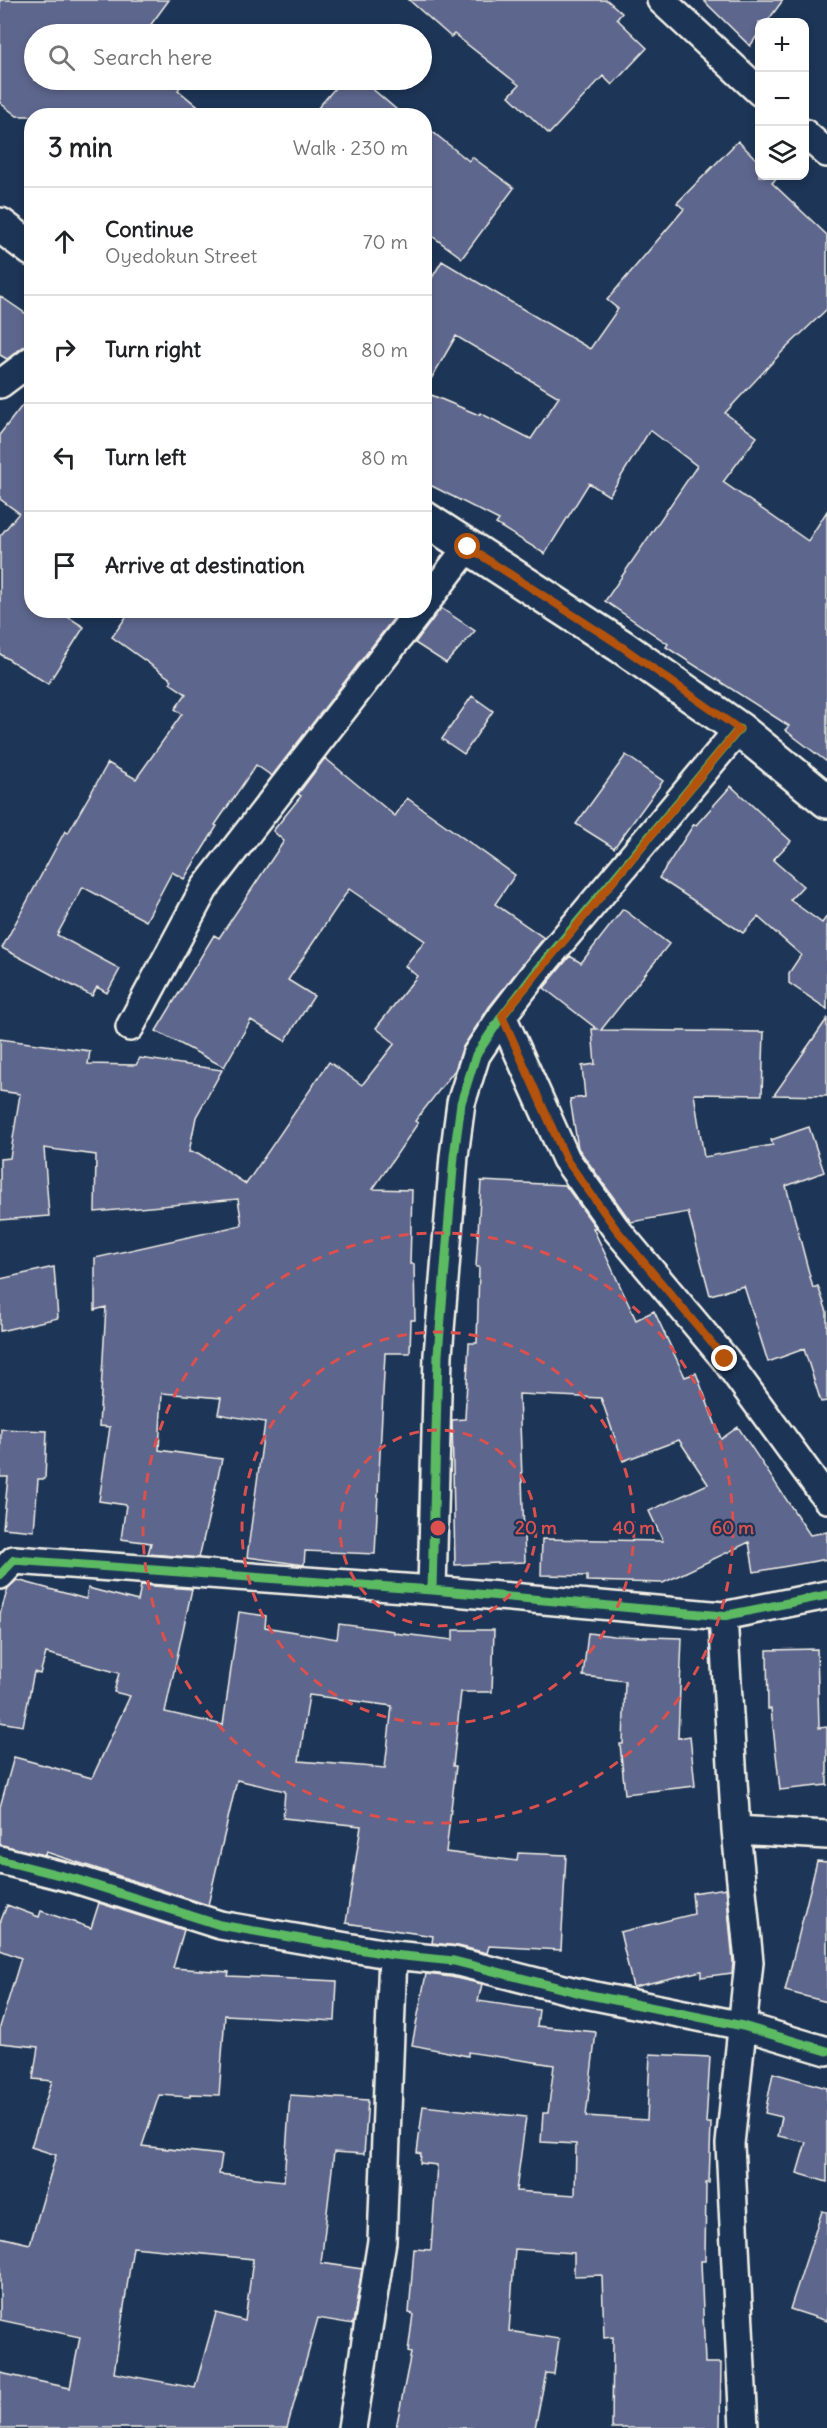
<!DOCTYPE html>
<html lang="en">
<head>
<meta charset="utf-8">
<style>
  body { margin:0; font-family:Delius,sans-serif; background:#f2f2f2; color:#202124 }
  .controls { position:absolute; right:18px; top:18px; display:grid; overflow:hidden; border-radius:12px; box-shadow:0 3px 9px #0003 }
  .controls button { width:54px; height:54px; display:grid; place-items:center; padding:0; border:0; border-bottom:2px solid #e0e0e0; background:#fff; color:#202124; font:30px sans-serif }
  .stop { position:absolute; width:18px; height:18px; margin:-14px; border:4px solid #b45309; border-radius:50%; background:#fff }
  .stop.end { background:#b45309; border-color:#fff; box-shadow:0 2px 6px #0008 }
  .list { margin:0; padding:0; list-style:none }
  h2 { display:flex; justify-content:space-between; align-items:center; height:78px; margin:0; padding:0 24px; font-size:26px }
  h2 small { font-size:20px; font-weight:400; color:#757577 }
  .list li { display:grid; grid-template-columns:39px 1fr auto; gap:18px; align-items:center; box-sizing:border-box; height:108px; padding:0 24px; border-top:2px solid #e0e0e0 }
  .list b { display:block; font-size:22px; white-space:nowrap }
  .list p { margin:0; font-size:20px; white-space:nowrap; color:#757577 }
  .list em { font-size:20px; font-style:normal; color:#757577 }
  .icon { flex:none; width:33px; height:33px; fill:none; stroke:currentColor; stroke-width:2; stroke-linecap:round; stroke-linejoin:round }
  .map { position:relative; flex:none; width:827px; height:2428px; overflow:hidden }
  .search { position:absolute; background:#fff; box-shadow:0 3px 9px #0003; left:24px; top:24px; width:408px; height:66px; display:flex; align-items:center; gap:15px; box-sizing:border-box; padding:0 21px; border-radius:33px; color:#757577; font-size:22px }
  .panel { position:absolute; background:#fff; box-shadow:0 3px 9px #0003; left:24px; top:108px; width:408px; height:510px; border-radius:24px }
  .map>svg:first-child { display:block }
  .building { fill:#5d668d; stroke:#f4f1e8; stroke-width:1.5; fill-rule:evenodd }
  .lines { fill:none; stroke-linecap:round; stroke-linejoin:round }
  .minor-casing { stroke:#f4f1e8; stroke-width:32 }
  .tertiary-casing { stroke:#f4f1e8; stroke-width:38 }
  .minor { stroke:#1d3557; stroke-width:27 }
  .tertiary { stroke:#1d3557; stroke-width:33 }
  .cycleway-casing { stroke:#1d3557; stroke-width:13 }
  .cycleway { stroke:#5cba63; stroke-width:9 }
  .route { stroke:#b45309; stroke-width:8 }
  .ring { fill:none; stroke:#dc504e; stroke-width:3; stroke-dasharray:10 8 }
  .centre { fill:#dc504e; stroke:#1d3557; stroke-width:3 }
  .ring-label { font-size:18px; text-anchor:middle; font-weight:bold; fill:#dc504e; stroke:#1d3557; stroke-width:4.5; stroke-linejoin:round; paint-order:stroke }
</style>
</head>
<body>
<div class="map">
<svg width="827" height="2428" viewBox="0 0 827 2428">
  <rect width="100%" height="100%" fill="#1d3557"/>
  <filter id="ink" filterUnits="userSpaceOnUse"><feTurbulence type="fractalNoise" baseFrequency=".0167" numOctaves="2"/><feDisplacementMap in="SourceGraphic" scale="12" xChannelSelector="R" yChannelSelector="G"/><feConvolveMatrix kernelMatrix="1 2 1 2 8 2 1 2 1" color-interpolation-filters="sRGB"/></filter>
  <g filter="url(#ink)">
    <!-- building -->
    <path class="building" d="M0 0H169L144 34H34V80H185L178 90 209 116H17L0 103Z
      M409 0H607L622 13 617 19 647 48 612 85 603 76 549 134 509 96 519 85 454 34 451 37Z
      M703 0H783L767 22H759V33L750 46Z
      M342 80H362L404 116H311Z
      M424 125 469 161 472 157 514 188 462 258 424 230Z
      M738 141 759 162V176H773L776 179 772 183 827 235V309L782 352 725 413 757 437 723 482 808 541 827 511V762L785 730 789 726 666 647 668 644 605 601 697 466 650 430 609 496 589 483 545 554 496 524 499 520 424 482V392L479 415 480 413 531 439 559 397 456 336 424 391V291L442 261 590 349 618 309 607 300 684 209 677 203Z
      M0 296 32 318V344L23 347 7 359 0 355Z
      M32 393V610H57L84 627 48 684 0 654V536L19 513 0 499V434Z
      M441 608 475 631 446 663 415 643Z
      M131 610H400L272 776 256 765 215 825 217 826 184 879 172 872 146 921 83 887 57 935 120 969 107 993 97 987 92 996 2 948 65 831 68 833 108 763 136 779 182 714 175 709 186 694 170 683 172 680 112 637Z
      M472 696 493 711 464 754 442 739Z
      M626 755 663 781 614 848 576 824Z
      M325 758 395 816 407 798 515 875 495 904 544 938 489 1007 463 1047 455 1070 415 1121 418 1123 373 1189 412 1190 410 1264H414L415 1320H411L410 1353H385L375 1554 305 1551 304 1565 247 1557 265 1422 218 1414 221 1398 162 1393 159 1450 222 1459 199 1558 148 1554 151 1543 121 1539 126 1505 99 1501 110 1427 99 1426 106 1307 95 1310V1258L242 1225 238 1199 95 1212 96 1155 44 1148 49 1216 0 1220V1159L10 1158 20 1094 0 1091V1039L90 1051 88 1064 136 1065 140 1058 222 1070 196 1117 189 1152 198 1153 246 1184 329 1062 362 1085 395 1043 376 1028 417 976 405 966 425 941 349 889 288 980 314 996 285 1041 251 1020 224 1067 156 1031 214 935 219 938 284 841 273 831 301 796 298 794Z
      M731 786 791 841 773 860 803 886 790 900 822 923 827 916V1009L789 983V973L801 955 758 917 743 933 659 878 694 824 696 825Z
      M623 909 669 944 601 1030 764 1032 762 1095 694 1094 704 1157 773 1145 771 1140 809 1127 824 1172 786 1186 813 1288 818 1286 827 1312V1401L821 1402 804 1349 768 1362 744 1286 710 1295 688 1212 631 1222 578 1148 570 1099 585 1097 582 1066 595 1064 592 1029H597L544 988 570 956 581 963Z
      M827 1019V1096L774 1095Z
      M481 1181 565 1185 596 1228H593L636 1320 654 1311 685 1377 696 1373 721 1439 738 1427 810 1535 827 1532V1559L754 1572 749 1542 663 1583 587 1581V1576L541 1575 542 1539 663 1541 649 1511 708 1484 679 1440 623 1461 601 1398 519 1394 525 1562 455 1565 452 1420 465 1419 469 1343H477L479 1267H476Z
      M54 1267 58 1318 0 1331V1279Z
      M1 1429 47 1431 45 1479H38L34 1531 3 1528 8 1477H0Z
      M17 1580 86 1599 88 1588 138 1601 141 1585 192 1589 165 1712 223 1725 239 1612 266 1616 265 1627 337 1639 339 1624 394 1631V1633L453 1640V1630H494L492 1692H461L453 1766H456L446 1852 517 1861 518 1853 566 1855 561 1950 489 1946 487 1953 458 1946 432 1943 433 1936 346 1923 361 1826 283 1818 285 1791 237 1780 208 1905 46 1852 45 1855 0 1845V1807L14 1757 92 1778 130 1696 114 1692 119 1673 46 1653 40 1674 34 1672 23 1726 0 1722V1614L8 1588ZM309 1695 392 1706 385 1768 299 1761Z
      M588 1633 614 1636 682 1638 678 1738 690 1736 695 1786 625 1794 620 1744H623L625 1681 583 1676Z
      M817 1649 819 1728 827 1727V1785L780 1790 771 1709H768L767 1650Z
      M817 1861 827 1862V2002L785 1991Z
      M726 1888 733 1962 732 1973 701 1977V1971L633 1987 620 1932 694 1914 692 1893Z
      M99 1903 184 1930 173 1968 229 1972 228 1976 337 1981 335 2021 225 2015 219 2095 190 2094V2097L159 2095 142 2146 222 2155 219 2174 284 2181 290 2095 368 2100 364 2154 334 2152 321 2263 362 2269 353 2324 318 2318 287 2428H0V2373L70 2388 80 2337 0 2320V2237L30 2244 56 2155 31 2147 52 2081 33 2079 38 2047 0 2043V2027L21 1958 0 1950V1923L7 1905 39 1917 41 1911 91 1928ZM133 2247 253 2259 245 2321 216 2313 195 2388 114 2373Z
      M426 1974 451 1977 482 1984 478 2001 539 2010 537 2026 596 2032 586 2116 647 2120 650 2054 710 2057 706 2123H711L709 2183H706L705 2261H701L705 2363H721L720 2428H612L613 2337 604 2338 602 2275 574 2276V2253L515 2249 509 2331 559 2339 554 2374 546 2373 535 2428H396L411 2353 408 2352 413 2314 409 2313 414 2249 431 2250 437 2165 420 2163 421 2154 417 2153 423 2106 526 2117 516 2191 575 2195 576 2144 541 2142 543 2113H548L554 2065 468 2052V2056L412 2045Z
      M773 2073 827 2088V2182L797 2173 806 2142 778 2136 782 2117 765 2113Z
      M822 2211 827 2212V2321L790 2309Z"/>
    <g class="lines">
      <!-- minor casing -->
      <g class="minor-casing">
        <path id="minor" d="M661 0 760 92
          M804 133 827 153
          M0 384 32 360
          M424 605 468 547
          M502 1016 566 1159 616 1229 725 1359 827 1499
          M130 1027 204 889 420 610
          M0 1575 14 1560 432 1590 723 1616 827 1595
          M432 1590 438 1355 454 1156 461 1103 476 1055 502 1016 535 973 739 729
          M723 1616 736 1830 749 1962 730 2144 744 2428
          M736 1830 827 1835
          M0 1860 75 1879 220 1925 393 1955 454 1961 580 1993 743 2026 827 2051
          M352 2428 382 2241 393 1955"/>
      </g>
      <!-- tertiary casing -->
      <g class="tertiary-casing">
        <path id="tertiary" d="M0 225 32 249
          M424 518 621 646 739 729 827 801"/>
      </g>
      <!-- minor -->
      <use href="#minor" class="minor"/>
      <!-- tertiary -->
      <use href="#tertiary" class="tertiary"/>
      <!-- cycleway casing -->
      <g class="cycleway-casing">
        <path id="cycleway" d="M0 1575 14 1560 432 1590 723 1616 827 1595
          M432 1590 438 1355 454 1156 461 1103 476 1055 502 1016 535 973 739 729
          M0 1860 75 1879 220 1925 393 1955 454 1961 580 1993 743 2026 827 2051"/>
      </g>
      <!-- cycleway -->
      <use href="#cycleway" class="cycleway"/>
    </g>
  </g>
  <g class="lines" filter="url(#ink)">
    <!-- route -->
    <path class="route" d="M468 547 621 646 739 729 502 1016 566 1159 616 1229 725 1359"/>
  </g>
  <!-- distance rings -->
  <g class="ring">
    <circle cx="438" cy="1528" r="98"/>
    <circle cx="438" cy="1528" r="196"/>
    <circle cx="438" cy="1528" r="295"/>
  </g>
  <circle cx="438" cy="1528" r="9" class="centre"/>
  <g class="ring-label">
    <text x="536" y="1534">20 m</text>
    <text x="634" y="1534">40 m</text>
    <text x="733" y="1534">60 m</text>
  </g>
</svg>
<div class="controls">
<button>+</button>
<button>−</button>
<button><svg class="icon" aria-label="layers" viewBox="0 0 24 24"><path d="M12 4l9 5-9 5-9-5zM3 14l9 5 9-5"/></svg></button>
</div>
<div class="stop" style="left:468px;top:547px"></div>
<div class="stop end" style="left:725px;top:1359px"></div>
<div class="search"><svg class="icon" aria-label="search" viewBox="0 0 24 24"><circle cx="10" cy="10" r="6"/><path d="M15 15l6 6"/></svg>Search here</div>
<section class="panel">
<h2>3 min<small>Walk · 230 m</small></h2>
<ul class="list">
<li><svg class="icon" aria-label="ahead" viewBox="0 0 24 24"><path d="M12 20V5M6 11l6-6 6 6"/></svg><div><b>Continue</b><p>Oyedokun Street</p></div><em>70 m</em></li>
<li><svg class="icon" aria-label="right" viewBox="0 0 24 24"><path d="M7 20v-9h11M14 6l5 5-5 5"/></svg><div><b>Turn right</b></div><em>80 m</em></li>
<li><svg class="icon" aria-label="left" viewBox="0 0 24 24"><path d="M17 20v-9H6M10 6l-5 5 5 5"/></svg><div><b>Turn left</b></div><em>80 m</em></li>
<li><svg class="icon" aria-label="arrive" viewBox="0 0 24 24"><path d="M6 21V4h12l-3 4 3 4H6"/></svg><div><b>Arrive at destination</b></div></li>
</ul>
</section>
</div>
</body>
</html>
